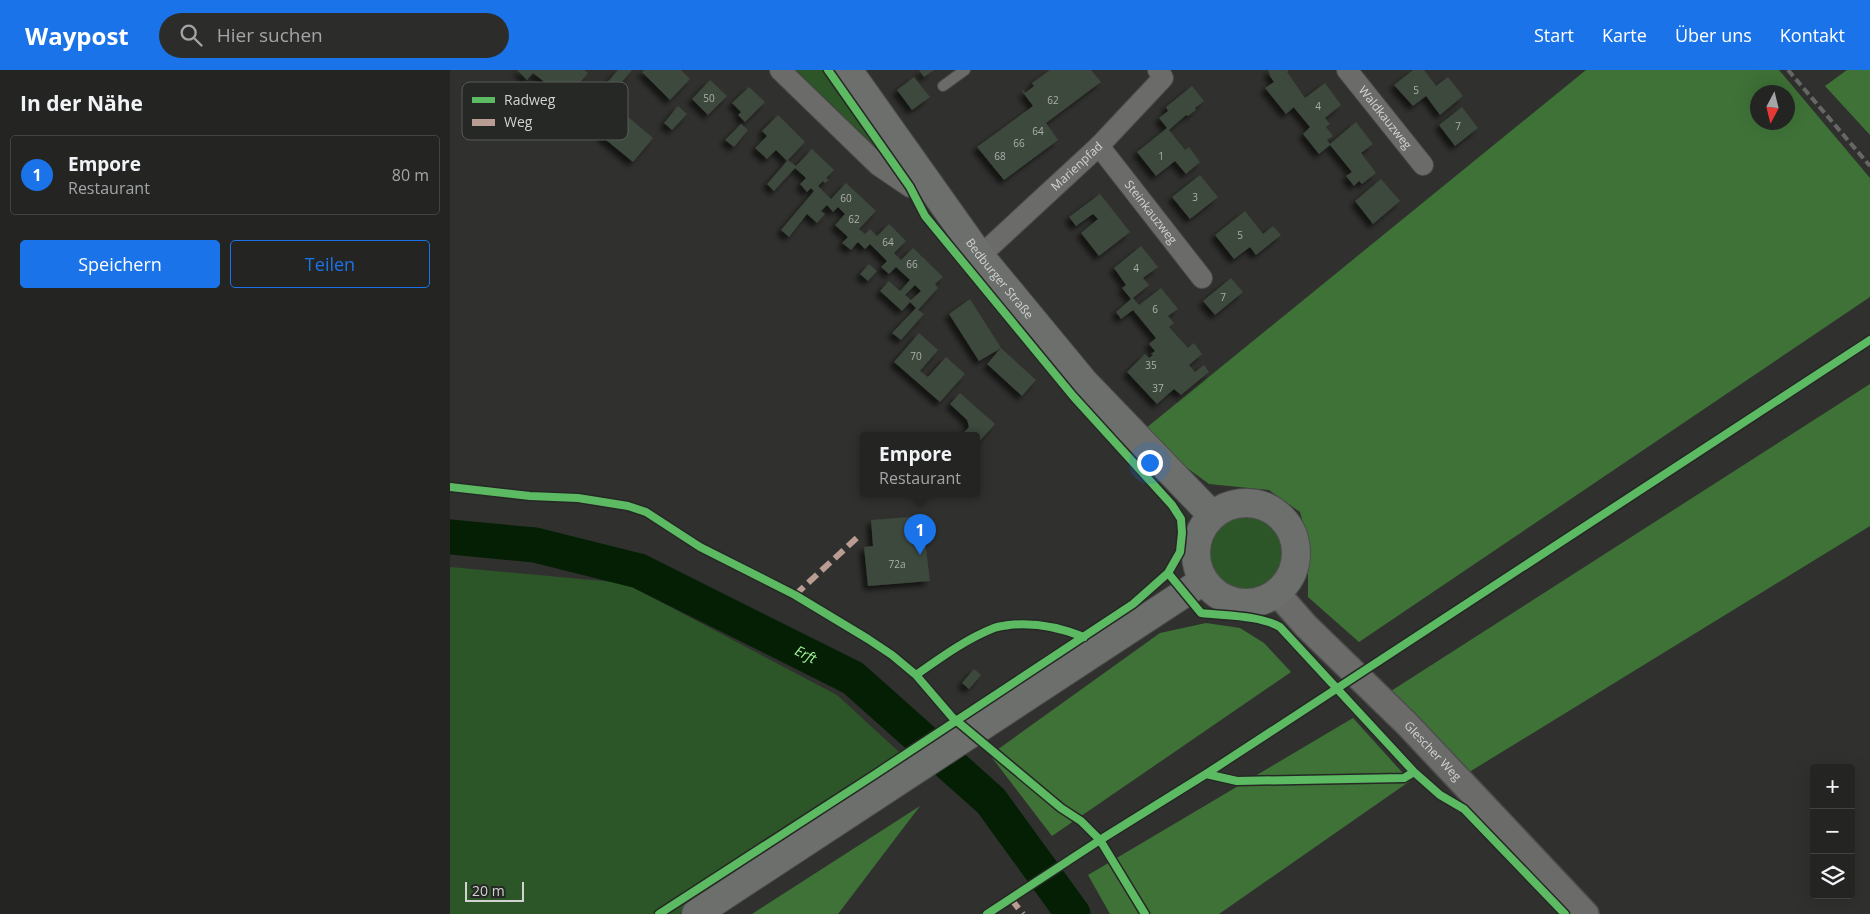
<!DOCTYPE html>
<html lang="de">
<head>
<meta charset="utf-8">
<style>
  body { margin:0; font-family:"Open Sans",sans-serif; background:#2c2d2b; color:#f1f3f6 }
  .controls { position:absolute; right:15px; bottom:15px; display:grid; overflow:hidden; border-radius:5px; box-shadow:0 5px 20px #0002 }
  .controls button { width:45px; height:45px; display:grid; place-items:center; padding:0; border:0; border-bottom:1px solid #414241; background:#242523; color:#f1f3f6; font:25px sans-serif }
  .compass { position:absolute; left:1300px; top:15px; width:45px; height:45px; border-radius:50%; background:#242523; box-shadow:0 5px 20px #0002; rotate:187deg }
  .scale { position:absolute; left:15px; bottom:12px; width:59px; box-sizing:border-box; padding-left:5px; border:2px solid #d1d3d1; border-top:0; font-size:14px; line-height:18px; white-space:nowrap; color:#d1d3d1; -webkit-text-stroke:4px #252824; paint-order:stroke }
  .you { position:absolute; left:699px; top:392px; width:18px; height:18px; margin:-12px; border:4px solid #fff; border-radius:50%; background:#1a73e8; box-shadow:0 0 0 8px #1a73e833 }
  .badge { display:grid; place-items:center; width:32px; height:32px; border-radius:50%; background:#1a73e8; color:#fff; font-size:16px; font-weight:700 }
  .pin { position:absolute; translate:-50% -41px; filter:drop-shadow(0 1px 2px #0008) }
  .pin::after { content:''; position:absolute; top:26px; width:18px; height:15px; background:inherit; clip-path:polygon(0 0,100% 0,50% 100%) }
  .popup { position:absolute; left:410px; top:362px; width:120px; height:65px; box-sizing:border-box; display:grid; place-content:center; border-radius:5px; background:#242523; filter:drop-shadow(0 1px 4px #0005); font-size:16px; white-space:nowrap; color:#a3a5a6 }
  .popup b { font-size:19px; color:#f1f3f6 }
  .popup::after { content:''; position:absolute; left:50%; top:100%; margin-left:-10px; border:10px solid transparent; border-top-color:#242523 }
  .list { margin:0; padding:0; list-style:none }
  h2 { display:flex; justify-content:space-between; align-items:center; height:65px; margin:0; padding:0 20px; font-size:21px }
  h2 small { font-size:16px; font-weight:400; color:#a3a5a6 }
  .list li { display:grid; grid-template-columns:32px 1fr auto; gap:15px; align-items:center; box-sizing:border-box; height:80px; margin:0 10px 10px; padding:0 10px; border:1px solid #414241; border-radius:5px }
  .list b { display:block; font-size:19px; white-space:nowrap }
  .list p { margin:0; font-size:16px; white-space:nowrap; color:#a3a5a6 }
  .list em { font-size:16px; font-style:normal; color:#a3a5a6 }
  .actions { display:flex; gap:10px; padding:15px 20px }
  .actions a { flex:1; padding:11px 0; border:1px solid #1a73e8; border-radius:5px; text-align:center; font-size:18px; color:#1a73e8 }
  .actions .main { background:#1a73e8; color:#fff }
  .icon { flex:none; width:28px; height:28px; fill:none; stroke:currentColor; stroke-width:2; stroke-linecap:round; stroke-linejoin:round }
  .map { position:relative; flex:none; width:1420px; height:844px; overflow:hidden }
  header { display:flex; align-items:center; gap:30px; box-sizing:border-box; height:70px; padding:0 25px; background:#1a73e8; color:#fff }
  header strong { font-size:24px }
  nav { display:flex; gap:28px; margin-inline-start:auto; font-size:18px }
  .search { width:350px; height:45px; background:#2c2d2b; display:flex; align-items:center; gap:12px; box-sizing:border-box; padding:0 18px; border-radius:28px; color:#a3a5a6; font-size:19px }
  main { display:flex }
  aside { flex:1; background:#242523 }
  .map>svg:first-child { display:block }
  .green { fill:#2d5628 }
  .forest { fill:#3e7237; fill-rule:evenodd }
  .lines { fill:none; stroke-linecap:round; stroke-linejoin:round }
  .river { stroke:#041f04; stroke-width:35 }
  .building { fill:#3d483c; fill-rule:evenodd; filter:url(#shadow) }
  .service-casing { stroke:#4c4d4c; stroke-width:12 }
  .minor-casing { stroke:#4c4d4c; stroke-width:22 }
  .tertiary-casing { stroke:#4c4d4c; stroke-width:28 }
  .secondary-casing { stroke:#4c4d4c; stroke-width:30 }
  .service { stroke:#6b6c6a; stroke-width:10 }
  .minor { stroke:#6b6c6a; stroke-width:20 }
  .tertiary { stroke:#6b6c6a; stroke-width:25 }
  .secondary { stroke:#6c6f6c; stroke-width:28 }
  .rail { stroke:#676866; stroke-width:4; stroke-dasharray:8 4; stroke-linecap:butt }
  .quiet { stroke:#b99d93; stroke-width:6; stroke-dasharray:12 6; stroke-linecap:butt }
  .cycleway-casing { stroke:#252824; stroke-width:11 }
  .cycleway { stroke:#5cba63; stroke-width:8 }
  .labels { text-anchor:middle; stroke-width:4; stroke-linejoin:round; paint-order:stroke }
  .number-label { font-size:10px; fill:#acb0ac }
  .street-label { font-size:12px; fill:#d1d3d1; stroke:#252824 }
  .water-label { font-size:14px; font-style:italic; fill:#a6f99b; stroke:#252824 }
  .key { fill:#252824; stroke:#595b58; stroke-width:1 }
  .key-label { font-size:14px; fill:#d1d3d1 }
</style>
</head>
<body>
<header>
<strong>Waypost</strong>
<div class="search"><svg class="icon" aria-label="search" viewBox="0 0 24 24"><circle cx="10" cy="10" r="6"/><path d="M15 15l6 6"/></svg>Hier suchen</div>
<nav><a>Start</a><a>Karte</a><a>Über uns</a><a>Kontakt</a></nav>
</header>
<main>
<aside>
<h2>In der Nähe<small></small></h2>
<ul class="list">
<li><span class="badge">1</span><div><b>Empore</b><p>Restaurant</p></div><em>80 m</em></li>
</ul>
<div class="actions"><a class="main">Speichern</a><a>Teilen</a></div>
</aside>
<div class="map">
<svg width="1420" height="844" viewBox="0 0 1420 844">
  <defs>
    <filter id="shadow"><feDropShadow dx="-4.5" dy="4.5" stdDeviation="2.5" flood-color="#0009"/></filter>
  </defs>
  <rect width="100%" height="100%" fill="#30312f"/>
  <!-- green -->
  <path class="green" d="M346 0H375L440 91Z
    M757 484a39 39 0 1 1 78 0a39 39 0 1 1-78 0Z
    M0 497 175 513 387 625 461 693 229 844H0Z"/>
  <!-- forest -->
  <path class="forest" d="M1136 0H1329L1420 108V227L909 572 858 527V471L850 442 819 420 759 414 690 363ZM1308 22H1338V52H1308Z
    M1397 0H1420V65L1375 16Z
    M1420 314V456L1016 704 941 621Z
    M756 553 790 558 814 573 841 602 602 766 540 685 710 563Z
    M903 648 960 711 769 844H660L638 805Z
    M470 736 388 844H302Z"/>
  <g class="lines">
    <!-- river -->
    <path class="river" id="s1" d="M0 467 85 475 189 501 403 608 541 731 623 844"/>
  </g>
  <!-- building -->
  <path class="building" d="M67 0H134L138 3 108 39 94 28 102 18 83 3 77 10Z
    M168 0H182L158 29 152 24 157 18 154 16Z
    M194 0H231L240 9 220 30 192 2Z
    M469 0H484L474 7Z
    M600 0H641L651 12 596 53 608 70 554 110 527 77 583 36 572 21 573 20 575 23 584 16 582 13Z
    M818 0H839L837 2 855 28 875 13 891 35 875 48 880 54 876 57 883 66 877 70 880 74 906 52 923 74 911 83 926 103 912 114 909 111 904 116 896 106 902 102 880 75 869 84 853 64 860 57 845 39 844 37 836 44 815 18 824 12 820 6Z
    M963 0H974L986 16 998 7 1013 26 990 45 976 26 963 36 944 15Z
    M464 7 480 27 462 40 447 20Z
    M260 10 277 26 258 45 242 29Z
    M742 16 754 31 745 38 746 40 738 46 736 45 719 60 735 80 739 77 750 92 736 104 725 91 706 106 687 82 717 58 709 48 718 41 716 37Z
    M299 17 315 32 295 52 288 45 291 42 282 33Z
    M158 31 161 33 155 40 152 37Z
    M228 36 237 44 222 60 214 53Z
    M1012 37 1028 58 1005 76 989 55Z
    M171 41 203 68 183 92 150 65Z
    M328 45 355 72 338 90 346 96 362 79 384 100 376 108 379 110 375 113 373 111 368 116 381 129 396 113 426 141 409 159 415 164 420 159 427 166 439 154 456 171 444 183 451 190 463 178 493 207 485 214 488 218 468 240 474 244 451 270 442 263 466 238 460 232 452 241 430 221 439 211 450 221 460 210 446 197 439 204 431 197 437 191 420 174 415 179 408 172 401 180 392 173 398 167 385 155 395 144 388 137 383 142 377 135 371 141 375 144 367 153 357 144 339 167 331 160 364 121 361 118 357 122 350 114 356 108 345 98 324 121 317 114 337 91 326 80 317 89 305 78 317 66 312 61ZM465 215 471 221 461 230 455 225Z
    M291 54 298 60 284 77 275 70Z
    M750 105 768 127 740 149 722 127Z
    M931 109 950 131 923 154 905 131Z
    M650 124 680 162 649 186 631 163 648 149 643 144 626 156 619 147Z
    M795 141 813 164 823 156 831 165 806 185 800 177 784 189 765 165Z
    M691 176 708 197 693 208 699 215 683 228 689 235 711 218 728 239 718 246 724 253 719 257 738 278 744 273 752 284 739 295 745 302 754 295 759 302 731 325 724 319 707 334 677 302 695 284 699 288 703 285 701 284 705 281 699 274 706 268 683 240 671 249 666 242 681 229 672 218 676 215 664 198Z
    M419 194 427 201 418 211 410 204Z
    M781 208 793 222 765 245 753 231Z
    M520 229 551 278 529 291 499 244Z
    M469 263 488 280 470 301 478 307 496 287 515 304 490 332 444 292Z
    M551 278 586 310 572 326 537 294Z
    M510 323 545 354 526 375V366H510L519 357 517 350 500 334Z
    M472 446 480 511 418 516 414 477 423 476 421 450Z
    M524 599 531 605 519 619 512 613Z"/>
  <g class="lines">
    <!-- service casing -->
    <g class="service-casing">
      <path id="service" d="M493 16 515 0"/>
    </g>
    <!-- minor casing -->
    <g class="minor-casing">
      <g id="minor">
        <path d="M330 0 429 96 460 117 471 106"/>
        <path id="s2" d="M897 0 973 95"/>
        <path id="s3" d="M649 76 752 208"/>
        <path id="s4" d="M530 186 649 76 713 8 708 0"/>
      </g>
    </g>
    <!-- tertiary casing -->
    <g class="tertiary-casing">
      <g id="tertiary">
        <path id="s5" d="M827 523 856 556 957 654 1136 844"/>
      </g>
    </g>
    <!-- secondary casing -->
    <g class="secondary-casing">
      <g id="secondary">
        <path id="s6" d="M398 0 530 186 634 312 762 445"/>
        <circle cx="796" cy="483" r="50"/>
        <path d="M246 844 753 511"/>
      </g>
    </g>
    <!-- service -->
    <use href="#service" class="service"/>
    <!-- minor -->
    <use href="#minor" class="minor"/>
    <!-- tertiary -->
    <use href="#tertiary" class="tertiary"/>
    <!-- secondary -->
    <use href="#secondary" class="secondary"/>
    <!-- rail -->
    <path class="rail" d="M1338 0 1420 96"/>
    <!-- quiet -->
    <path class="quiet" d="M345 525 411 464
      M561 829 573 844"/>
    <!-- cycleway casing -->
    <g class="cycleway-casing">
      <path id="cycleway" d="M0 417 80 426 128 428 178 436 196 442 250 477 345 525 418 569 442 585 466 605 502 647 611 738 631 751 650 770 695 844
        M718 503 751 543C776 546 809 545 830 557L964 702 990 725 1014 739 1115 844
        M466 605C490 588 516 569 544 558 549 556 554 556 559 555 586 552 609 557 634 567
        M756 704 787 711 954 708 964 702
        M209 844 424 705 683 534 718 503 730 482 732 463 731 449 722 435 623 326 475 146 460 117 378 0
        M537 844 650 770 756 704 1420 270"/>
    </g>
    <!-- cycleway -->
    <use href="#cycleway" class="cycleway"/>
  </g>
  <g class="labels">
    <!-- number labels -->
    <g class="number-label">
      <text x="966" y="24">5</text>
      <text x="259" y="32">50</text>
      <text x="603" y="34">62</text>
      <text x="868" y="40">4</text>
      <text x="1008" y="60">7</text>
      <text x="588" y="65">64</text>
      <text x="569" y="77">66</text>
      <text x="550" y="90">68</text>
      <text x="711" y="90">1</text>
      <text x="745" y="131">3</text>
      <text x="396" y="132">60</text>
      <text x="404" y="153">62</text>
      <text x="790" y="169">5</text>
      <text x="438" y="176">64</text>
      <text x="462" y="198">66</text>
      <text x="686" y="202">4</text>
      <text x="773" y="231">7</text>
      <text x="705" y="243">6</text>
      <text x="466" y="290">70</text>
      <text x="701" y="299">35</text>
      <text x="708" y="322">37</text>
      <text x="447" y="498">72a</text>
    </g>
    <!-- street labels -->
    <g class="street-label">
      <text dy="4" stroke="none"><textPath href="#s2" startOffset="61">Waldkauzweg</textPath></text>
      <text dy="4" stroke="none"><textPath href="#s4" startOffset="132">Marienpfad</textPath></text>
      <text dy="4" stroke="none"><textPath href="#s3" startOffset="84">Steinkauzweg</textPath></text>
      <text dy="4" stroke="none"><textPath href="#s6" startOffset="258">Bedburger Straße</textPath></text>
      <text dy="4" stroke="none"><textPath href="#s5" startOffset="222">Glescher Weg</textPath></text>
    </g>
    <!-- water labels -->
    <g class="water-label">
      <text dy="5" stroke="none"><textPath href="#s1" startOffset="379">Erft</textPath></text>
    </g>
  </g>
  <!-- legend -->
  <rect x="12" y="12" width="166" height="58" rx="8" class="key"/>
  <rect x="22" y="27" width="23" height="6" fill="#5cba63"/>
  <rect x="22" y="49" width="23" height="7" fill="#b99d93"/>
  <g class="key-label">
    <text x="54" y="35">Radweg</text>
    <text x="54" y="57">Weg</text>
  </g>
</svg>
<div class="controls">
<button>+</button>
<button>−</button>
<button><svg class="icon" aria-label="layers" viewBox="0 0 24 24"><path d="M12 4l9 5-9 5-9-5zM3 14l9 5 9-5"/></svg></button>
</div>
<svg class="compass" viewBox="-18 -18 36 36"><path d="M0-13l5 13h-10z" fill="#e53935"/><path d="M0 13l5-13h-10z" fill="#a3a5a6"/></svg>
<div class="scale">20 m</div>
<div class="you"></div>
<div class="pin badge" style="left:470px;top:485px">1</div>
<div class="popup"><b>Empore</b>Restaurant</div>
</div>
</main>
</body>
</html>
